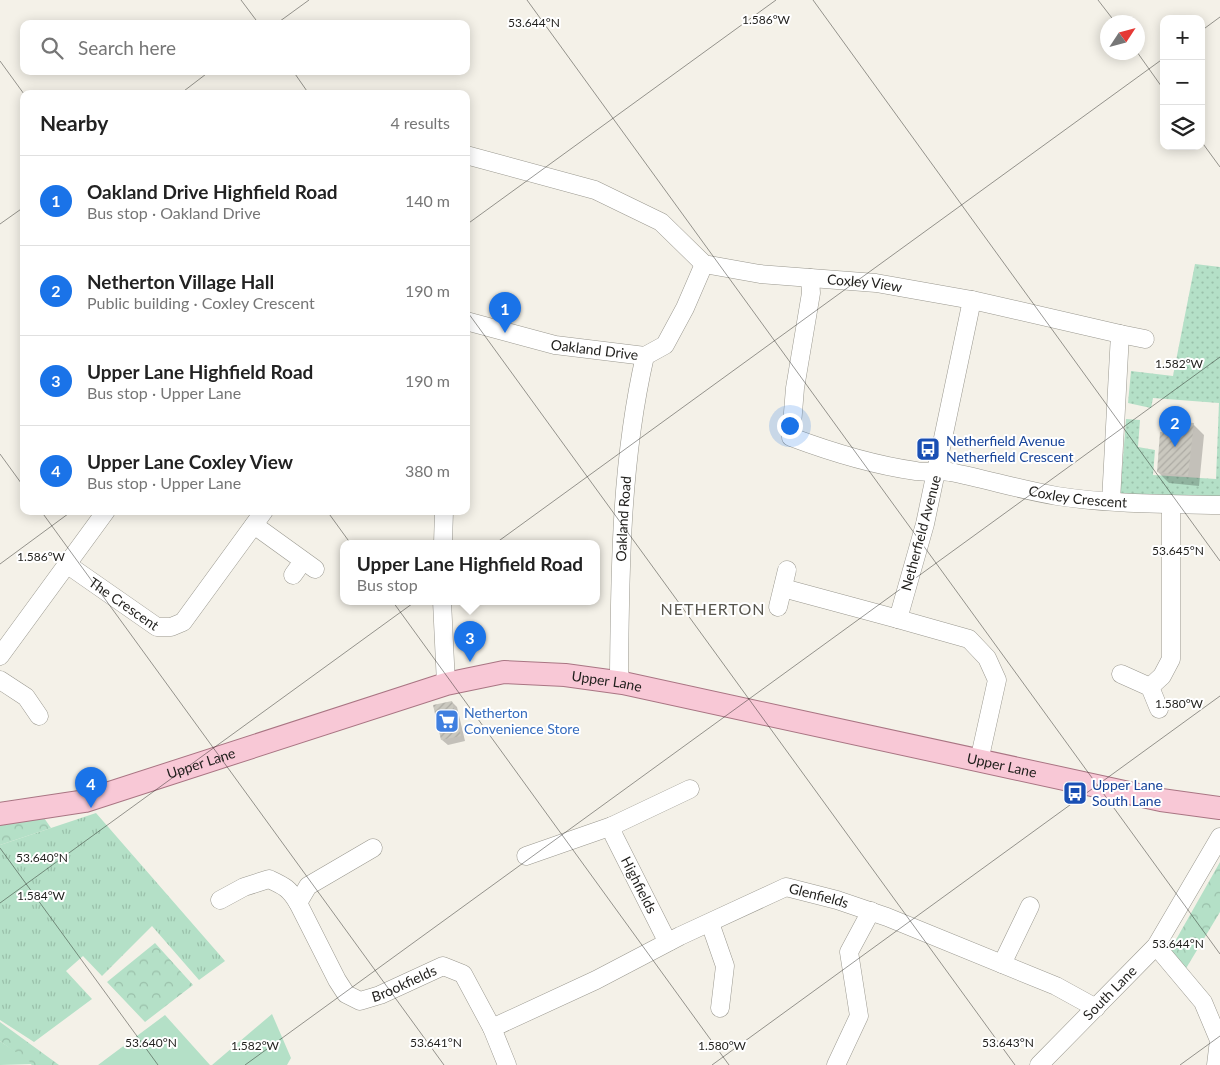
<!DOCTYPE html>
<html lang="en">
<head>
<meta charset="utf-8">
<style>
  body { margin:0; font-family:Lato,sans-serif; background:#f2f2f2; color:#222 }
  .controls { position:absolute; right:15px; top:15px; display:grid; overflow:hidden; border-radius:10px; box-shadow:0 2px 12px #0003 }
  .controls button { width:45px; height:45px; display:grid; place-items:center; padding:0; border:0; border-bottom:1px solid #e0e0e0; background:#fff; color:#222; font:25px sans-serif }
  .compass { position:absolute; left:1100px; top:15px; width:45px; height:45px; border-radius:50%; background:#fff; box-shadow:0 2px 12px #0003; rotate:54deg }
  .you { position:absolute; left:789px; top:425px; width:18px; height:18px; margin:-12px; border:4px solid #fff; border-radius:50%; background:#1a73e8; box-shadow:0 0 0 8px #1a73e833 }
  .badge { display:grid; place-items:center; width:32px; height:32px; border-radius:50%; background:#1a73e8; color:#fff; font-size:16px; font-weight:700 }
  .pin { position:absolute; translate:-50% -41px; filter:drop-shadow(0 1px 2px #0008) }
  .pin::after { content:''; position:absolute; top:26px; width:18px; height:15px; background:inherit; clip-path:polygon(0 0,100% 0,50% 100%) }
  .popup { position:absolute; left:340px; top:540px; width:260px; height:65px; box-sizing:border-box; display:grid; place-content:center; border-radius:10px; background:#fff; filter:drop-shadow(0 1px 4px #0005); font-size:16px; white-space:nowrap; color:#767676 }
  .popup b { font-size:19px; color:#222 }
  .popup::after { content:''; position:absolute; left:50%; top:100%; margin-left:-10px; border:10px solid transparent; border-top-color:#fff }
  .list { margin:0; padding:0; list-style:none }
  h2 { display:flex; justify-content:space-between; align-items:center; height:65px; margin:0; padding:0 20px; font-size:21px }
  h2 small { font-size:16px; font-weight:400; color:#767676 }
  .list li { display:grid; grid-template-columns:32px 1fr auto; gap:15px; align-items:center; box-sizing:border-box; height:90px; padding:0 20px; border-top:1px solid #e0e0e0 }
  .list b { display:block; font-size:19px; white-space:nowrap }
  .list p { margin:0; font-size:16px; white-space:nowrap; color:#767676 }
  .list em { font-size:16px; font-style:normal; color:#767676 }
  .icon { flex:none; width:28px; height:28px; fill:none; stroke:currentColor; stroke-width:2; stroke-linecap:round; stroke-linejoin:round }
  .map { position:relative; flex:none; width:1220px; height:1065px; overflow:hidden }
  .search { position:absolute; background:#fff; box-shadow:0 2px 12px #0003; left:20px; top:20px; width:450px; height:55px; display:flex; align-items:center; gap:12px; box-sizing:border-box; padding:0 18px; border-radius:10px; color:#767676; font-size:19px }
  .panel { position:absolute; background:#fff; box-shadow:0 2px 12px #0003; left:20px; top:90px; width:450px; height:425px; border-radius:10px }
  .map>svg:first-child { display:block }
  .grass { fill:url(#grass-tufts) }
  .forest { fill:url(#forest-crowns) }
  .park { fill:url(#park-dots) }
  .garden { fill:#b4e0c7 }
  .shadow { fill:#0003 }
  .building { fill:url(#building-hatch) }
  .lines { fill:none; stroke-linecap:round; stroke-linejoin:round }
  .minor-casing { stroke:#9a988f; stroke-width:19 }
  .major-casing { stroke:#a97583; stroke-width:24 }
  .minor { stroke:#fff; stroke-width:18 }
  .major { stroke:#f8c8d6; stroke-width:22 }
  .ticks { fill:none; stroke:#1f1e1b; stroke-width:1; stroke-opacity:0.45 }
  .labels { text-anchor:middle; stroke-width:4; stroke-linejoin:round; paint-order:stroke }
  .street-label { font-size:14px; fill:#1f1e1b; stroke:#fff }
  .transit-label { font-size:14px; fill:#164399; stroke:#fff; text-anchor:start }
  .shop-label { font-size:14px; fill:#366cbe; stroke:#fff; text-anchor:start }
  .quarter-label { font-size:16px; letter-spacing:1px; fill:#58564e; stroke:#fff }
  .ticks-label { font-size:12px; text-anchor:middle; fill:#1f1e1b; stroke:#fff; stroke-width:4; stroke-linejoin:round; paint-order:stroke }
</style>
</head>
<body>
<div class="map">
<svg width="1220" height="1065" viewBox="0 0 1220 1065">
  <defs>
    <pattern id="grass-tufts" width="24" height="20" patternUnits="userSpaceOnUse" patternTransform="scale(1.25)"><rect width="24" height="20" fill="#b4e0c7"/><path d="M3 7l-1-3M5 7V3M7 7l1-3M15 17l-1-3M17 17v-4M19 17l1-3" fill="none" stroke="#9ac0aa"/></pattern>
    <pattern id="forest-crowns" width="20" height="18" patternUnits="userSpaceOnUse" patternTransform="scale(1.25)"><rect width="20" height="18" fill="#b4e0c7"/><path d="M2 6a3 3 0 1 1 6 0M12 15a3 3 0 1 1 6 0" fill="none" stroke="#9ac0aa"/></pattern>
    <pattern id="park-dots" width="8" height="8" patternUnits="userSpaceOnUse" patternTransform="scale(1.25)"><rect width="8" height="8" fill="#b4e0c7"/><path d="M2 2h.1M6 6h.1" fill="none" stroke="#9ac0aa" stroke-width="1.8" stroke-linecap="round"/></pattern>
    <pattern id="building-hatch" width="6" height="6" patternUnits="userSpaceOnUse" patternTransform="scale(1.25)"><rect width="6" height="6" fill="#cac8bf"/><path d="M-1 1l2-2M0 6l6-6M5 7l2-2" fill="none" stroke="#adaba4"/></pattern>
  </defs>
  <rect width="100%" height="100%" fill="#f4f1e8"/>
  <!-- grass -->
  <path class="grass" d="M96 813 225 961 199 980 152 926 102 976 83 956 66 971 92 999 34 1042 0 1020V845Z"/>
  <!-- forest -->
  <path class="forest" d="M42 815 51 828 0 845V821Z
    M1220 862V912L1185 970 1169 952Z
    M155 943 193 985 145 1022 107 982Z
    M0 1022 59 1065H32L0 1041Z"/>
  <!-- park -->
  <path class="park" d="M1195 264 1220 267V497H1120L1126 419 1140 420 1138 447 1155 450 1153 475 1216 479 1219 403 1153 398 1151 408 1128 403 1131 371 1173 376Z"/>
  <!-- garden -->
  <path class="garden" d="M272 1014 291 1058 287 1065H212Z
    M165 1015 210 1065H98Z
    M0 1041 33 1064 0 1065Z"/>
  <!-- shadow -->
  <path class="shadow" d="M1193 424 1204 435 1199 486 1169 483 1158 472 1172 434Z
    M452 702 457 707 465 741 448 745 442 740Z"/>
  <!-- building -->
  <path class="building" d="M1173 421 1194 423 1188 476 1157 472 1160 432 1171 433Z
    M452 701 461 736 441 740 433 705Z"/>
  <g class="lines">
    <!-- minor casing -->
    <g class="minor-casing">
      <g id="minor">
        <path id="s1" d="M466 155 595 190 661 222 704 264 760 274 876 283 972 300 1120 334 1111 501"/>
        <path id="s2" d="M810 278 811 293 795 388 791 437C831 452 873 465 916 471 927 473 938 470 950 472 986 479 1021 490 1057 496 1108 504 1168 504 1220 505"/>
        <path d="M972 300 925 524 898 619 969 639 987 658 997 680 979 761"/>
        <path id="s3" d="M466 321 555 345 645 356 665 345 685 308 704 264"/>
        <path d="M1120 334 1145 339"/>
        <path d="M254 525 315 569"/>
        <path d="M443 543 444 511"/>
        <path id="s4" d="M68 565 157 627H171L183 622 264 511"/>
        <path d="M293 575 303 561"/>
        <path d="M783 588 898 619"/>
        <path d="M442 601 446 684"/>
        <path d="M778 607 787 570"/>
        <path d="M0 656 106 511"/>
        <path d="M1121 674 1150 687"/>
        <path d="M0 680 26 697 39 716"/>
        <path id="s5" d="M623 683 619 673C620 567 621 460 645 356"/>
        <path d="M1159 709 1150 687 1162 676 1171 659V504"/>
        <path d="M526 856 612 826"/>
        <path id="s6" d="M220 900 244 887 269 879C284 886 289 888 298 903L337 980 346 994 360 1001 380 995 443 966 463 974 492 1028 507 1065"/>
        <path d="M298 903 308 886 373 848"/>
        <path d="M710 923 725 966 720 1008"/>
        <path d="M670 941 664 935 614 836 612 826 690 789"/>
        <path d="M1156 946 1203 1002 1219 1040 1216 1065"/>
        <path d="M1002 964 1030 906"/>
        <path id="s7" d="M492 1028 596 980 680 936 786 887 837 900 887 917 1056 986 1096 1008"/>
        <path d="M836 1065 859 1016 849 952 871 911"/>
        <path id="s8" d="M1039 1065 1156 946 1220 837"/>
      </g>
    </g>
    <!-- major casing -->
    <g class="major-casing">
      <g id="major">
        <path id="s9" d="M0 814 85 801 446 684 504 672 565 675 623 683 1161 800 1220 808"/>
      </g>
    </g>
    <!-- minor -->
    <use href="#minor" class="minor"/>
    <!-- major -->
    <use href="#major" class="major"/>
  </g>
  <!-- ticks -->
  <path class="ticks" d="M241 0 259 24M527 0 1220 954M813 0 1220 561M1098 0 1115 22M276 24 309 0M1201 31 1220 17M1137 52 1164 90M0 61 24 94M293 71 309 94M180 94 210 71M1201 141 1220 167M0 224 24 207M466 225 776 0M466 310 1015 1065M0 454 24 487M41 511 444 1065M327 511 729 1065M0 564 72 511M0 848 158 1065M0 903 1164 58M245 1065 1220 357M712 1065 1220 696M1180 1065 1220 1036"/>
  <!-- icons -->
  <defs>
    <g id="bus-square" transform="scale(1.25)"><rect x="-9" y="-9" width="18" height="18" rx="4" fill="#1a4fb4" stroke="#fff"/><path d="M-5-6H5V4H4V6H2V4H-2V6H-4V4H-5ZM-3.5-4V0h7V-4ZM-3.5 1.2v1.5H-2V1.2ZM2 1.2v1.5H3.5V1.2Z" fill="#fff"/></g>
    <g id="supermarket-square" transform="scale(1.25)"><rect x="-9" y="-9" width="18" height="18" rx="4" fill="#3f7fe0" stroke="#fff"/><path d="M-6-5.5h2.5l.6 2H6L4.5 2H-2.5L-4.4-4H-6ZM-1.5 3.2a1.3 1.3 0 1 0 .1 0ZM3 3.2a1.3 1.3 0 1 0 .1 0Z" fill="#fff"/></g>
  </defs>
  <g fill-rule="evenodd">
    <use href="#bus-square" x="928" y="449"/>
    <use href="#supermarket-square" x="447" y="721"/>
    <use href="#bus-square" x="1075" y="793"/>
  </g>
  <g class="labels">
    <!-- street labels -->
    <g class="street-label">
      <text dy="5" stroke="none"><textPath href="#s1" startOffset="429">Coxley View</textPath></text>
      <text dy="5" stroke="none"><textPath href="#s3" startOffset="132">Oakland Drive</textPath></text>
      <text dy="5" stroke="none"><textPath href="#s2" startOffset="455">Coxley Crescent</textPath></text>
      <text dy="5" stroke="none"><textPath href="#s5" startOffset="165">Oakland Road</textPath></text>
      <text transform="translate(921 533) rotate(-75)" y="5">Netherfield Avenue</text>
      <text dy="5" stroke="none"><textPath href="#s4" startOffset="68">The Crescent</textPath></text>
      <text dy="5" stroke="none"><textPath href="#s9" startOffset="628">Upper Lane</textPath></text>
      <text dy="5" stroke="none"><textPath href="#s9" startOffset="208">Upper Lane</textPath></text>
      <text dy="5" stroke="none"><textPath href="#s9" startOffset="1032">Upper Lane</textPath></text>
      <text transform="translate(639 885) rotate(63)" y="5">Highfields</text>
      <text dy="5" stroke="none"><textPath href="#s7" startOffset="360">Glenfields</textPath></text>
      <text dy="5" stroke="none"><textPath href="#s6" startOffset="258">Brookfields</textPath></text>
      <text dy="5" stroke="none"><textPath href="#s8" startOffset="101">South Lane</textPath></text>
    </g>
    <!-- transit labels -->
    <g class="transit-label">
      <text x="946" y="446">Netherfield Avenue<tspan x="946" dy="16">Netherfield Crescent</tspan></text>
      <text x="1092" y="790">Upper Lane<tspan x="1092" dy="16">South Lane</tspan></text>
    </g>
    <!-- shop labels -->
    <g class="shop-label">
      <text x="464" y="718">Netherton<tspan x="464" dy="16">Convenience Store</tspan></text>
    </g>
    <!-- quarter labels -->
    <g class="quarter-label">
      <text x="713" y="615">NETHERTON</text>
    </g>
  </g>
  <g class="ticks-label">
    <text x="766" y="24">1.586°W</text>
    <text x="534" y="27">53.644°N</text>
    <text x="1179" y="368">1.582°W</text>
    <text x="1178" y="555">53.645°N</text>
    <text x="41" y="561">1.586°W</text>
    <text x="1179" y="708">1.580°W</text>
    <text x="42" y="862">53.640°N</text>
    <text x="41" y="900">1.584°W</text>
    <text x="1178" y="948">53.644°N</text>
    <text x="151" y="1047">53.640°N</text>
    <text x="436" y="1047">53.641°N</text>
    <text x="1008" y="1047">53.643°N</text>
    <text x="255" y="1050">1.582°W</text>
    <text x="722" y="1050">1.580°W</text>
  </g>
</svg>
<div class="controls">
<button>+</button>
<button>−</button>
<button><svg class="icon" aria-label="layers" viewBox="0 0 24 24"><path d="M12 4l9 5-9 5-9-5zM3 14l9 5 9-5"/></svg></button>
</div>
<svg class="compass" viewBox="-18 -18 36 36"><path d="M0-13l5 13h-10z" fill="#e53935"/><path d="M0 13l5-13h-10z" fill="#767676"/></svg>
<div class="you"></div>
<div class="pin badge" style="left:505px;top:333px">1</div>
<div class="pin badge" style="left:1175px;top:447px">2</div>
<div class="pin badge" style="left:470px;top:662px">3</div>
<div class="popup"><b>Upper Lane Highfield Road</b>Bus stop</div>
<div class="pin badge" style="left:91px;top:808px">4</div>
<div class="search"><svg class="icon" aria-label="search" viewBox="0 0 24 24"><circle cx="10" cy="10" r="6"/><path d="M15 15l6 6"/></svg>Search here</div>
<section class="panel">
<h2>Nearby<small>4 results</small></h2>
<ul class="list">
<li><span class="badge">1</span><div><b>Oakland Drive Highfield Road</b><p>Bus stop · Oakland Drive</p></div><em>140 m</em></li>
<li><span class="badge">2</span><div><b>Netherton Village Hall</b><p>Public building · Coxley Crescent</p></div><em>190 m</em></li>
<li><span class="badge">3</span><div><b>Upper Lane Highfield Road</b><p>Bus stop · Upper Lane</p></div><em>190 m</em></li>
<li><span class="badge">4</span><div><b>Upper Lane Coxley View</b><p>Bus stop · Upper Lane</p></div><em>380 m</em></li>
</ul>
</section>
</div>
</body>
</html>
